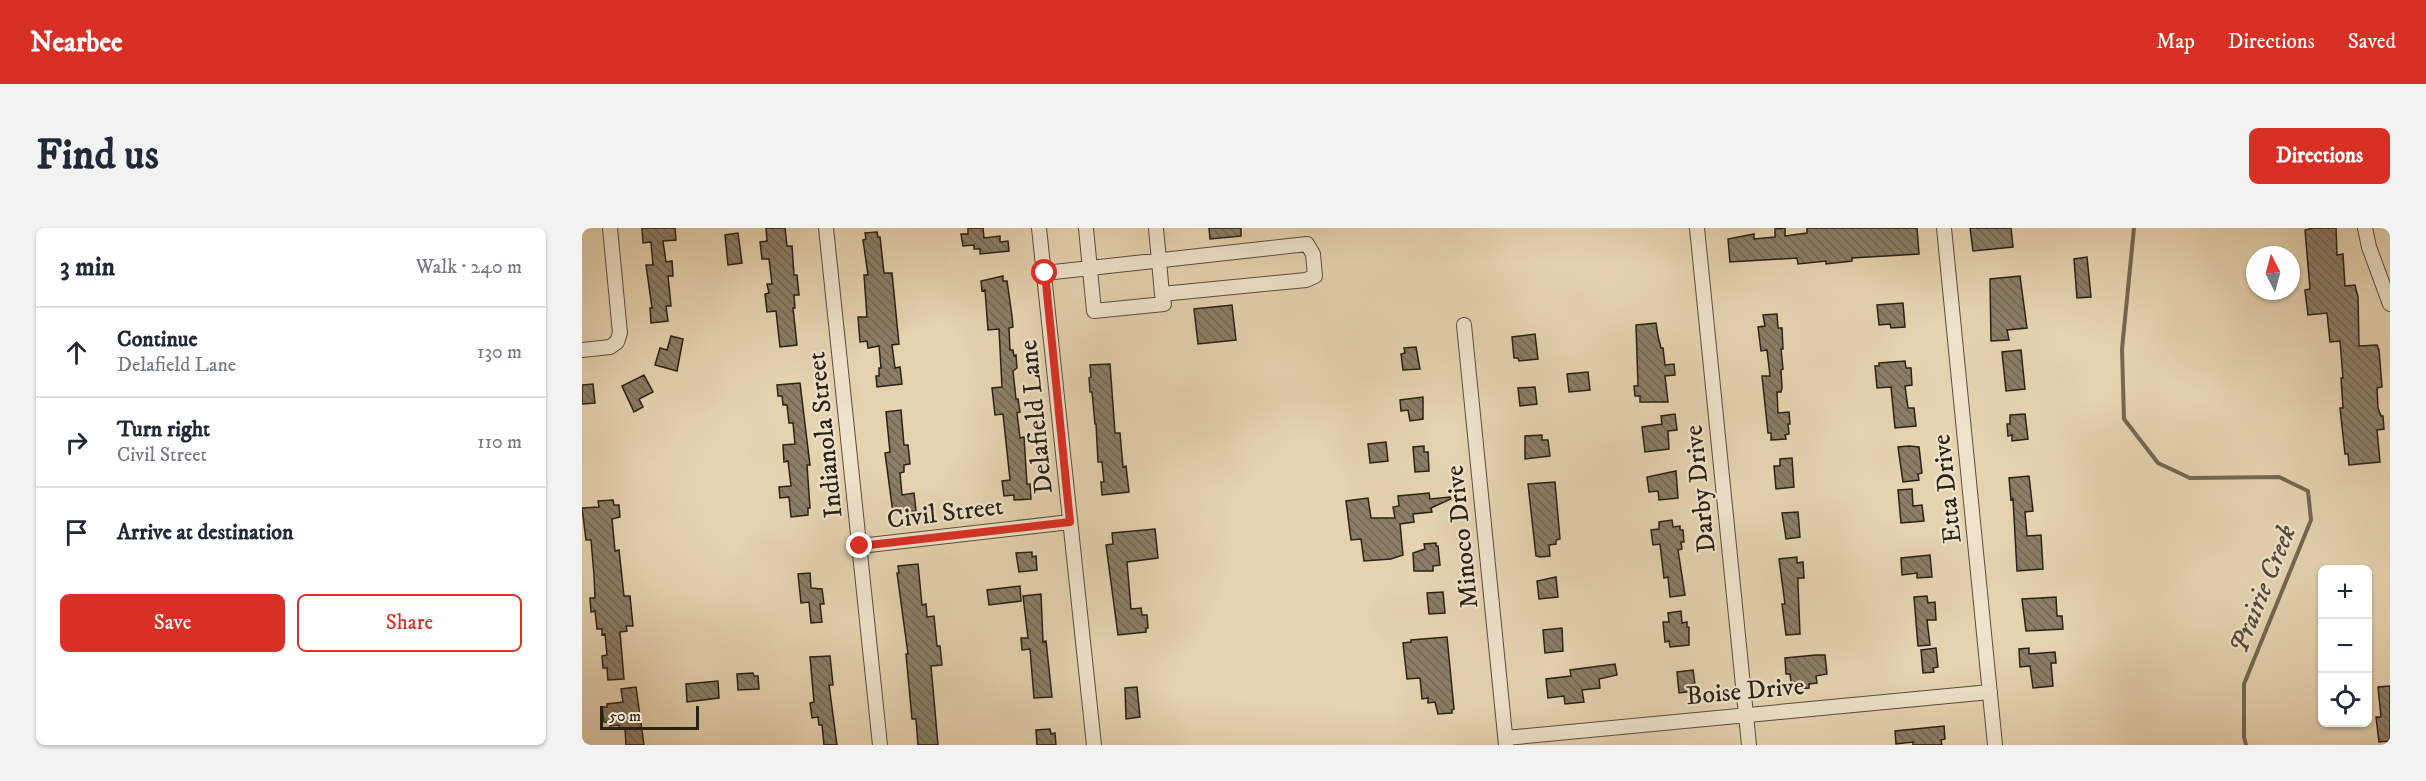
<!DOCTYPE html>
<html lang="en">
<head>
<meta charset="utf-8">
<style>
  body { margin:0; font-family:"IM FELL DW Pica",serif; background:#f2f2f3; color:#1f2937 }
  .controls { position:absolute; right:18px; bottom:18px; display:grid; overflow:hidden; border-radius:9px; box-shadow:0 2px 4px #0004 }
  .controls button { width:54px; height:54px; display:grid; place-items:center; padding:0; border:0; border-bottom:2px solid #e0e1e3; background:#fff; color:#1f2937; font:30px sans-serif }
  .compass { position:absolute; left:1664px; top:18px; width:54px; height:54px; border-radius:50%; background:#fff; box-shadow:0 2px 4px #0004; rotate:354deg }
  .scale { position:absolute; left:18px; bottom:15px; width:99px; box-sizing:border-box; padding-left:6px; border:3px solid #2a2117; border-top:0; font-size:16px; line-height:21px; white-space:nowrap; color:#2a2117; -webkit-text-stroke:4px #eee2cb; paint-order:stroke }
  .stop { position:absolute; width:18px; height:18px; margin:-14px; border:4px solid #d93025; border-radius:50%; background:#fff }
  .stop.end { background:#d93025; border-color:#fff; box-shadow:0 2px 6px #0008 }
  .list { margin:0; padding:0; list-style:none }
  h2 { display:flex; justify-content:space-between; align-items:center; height:78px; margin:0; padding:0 24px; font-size:26px }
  h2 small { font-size:20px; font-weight:400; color:#747a83 }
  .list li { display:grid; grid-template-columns:39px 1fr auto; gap:18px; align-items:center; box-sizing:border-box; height:90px; padding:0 24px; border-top:2px solid #e0e1e3 }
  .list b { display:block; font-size:22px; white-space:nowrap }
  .list p { margin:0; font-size:20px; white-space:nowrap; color:#747a83 }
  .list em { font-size:20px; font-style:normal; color:#747a83 }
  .actions { display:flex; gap:12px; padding:18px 24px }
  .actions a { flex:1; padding:14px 0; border:2px solid #d93025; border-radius:9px; text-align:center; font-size:21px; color:#d93025 }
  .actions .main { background:#d93025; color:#fff }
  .icon { flex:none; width:33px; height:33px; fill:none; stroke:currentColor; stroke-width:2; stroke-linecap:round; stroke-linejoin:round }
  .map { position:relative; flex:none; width:1808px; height:517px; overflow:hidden; border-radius:9px }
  header { display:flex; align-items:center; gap:36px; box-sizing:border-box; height:84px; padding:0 30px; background:#d93025; color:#fff }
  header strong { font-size:28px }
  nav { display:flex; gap:33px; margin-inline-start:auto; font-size:21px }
  .intro { display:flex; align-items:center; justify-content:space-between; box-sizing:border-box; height:144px; padding:0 36px }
  h1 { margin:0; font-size:42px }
  .button { padding:15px 27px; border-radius:9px; background:#d93025; color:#fff; font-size:21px; font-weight:700 }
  main { display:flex; gap:36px; padding:0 36px }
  aside { flex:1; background:#fff; border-radius:9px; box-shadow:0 2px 4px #0004 }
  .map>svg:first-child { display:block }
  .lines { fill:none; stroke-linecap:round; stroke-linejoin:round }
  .stream { stroke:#746753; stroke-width:4 }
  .building { fill:url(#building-back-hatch); stroke:#2a2117; stroke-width:1.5 }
  .minor-casing { stroke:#594d3d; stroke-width:16 }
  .minor { stroke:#eee2cb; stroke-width:14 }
  .route { stroke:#d93025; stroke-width:8 }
  .labels { text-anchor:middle; stroke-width:4.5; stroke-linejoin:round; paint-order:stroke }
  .street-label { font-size:26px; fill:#2a2117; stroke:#eee2cb }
  .water-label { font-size:27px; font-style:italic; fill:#554a3a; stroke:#eee2cb }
</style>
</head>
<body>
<header>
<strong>Nearbee</strong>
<nav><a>Map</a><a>Directions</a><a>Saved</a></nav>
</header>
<div class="intro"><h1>Find us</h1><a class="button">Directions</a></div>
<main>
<aside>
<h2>3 min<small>Walk · 240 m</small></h2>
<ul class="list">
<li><svg class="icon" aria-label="ahead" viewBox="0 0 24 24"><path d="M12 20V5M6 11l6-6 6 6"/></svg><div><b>Continue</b><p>Delafield Lane</p></div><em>130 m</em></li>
<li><svg class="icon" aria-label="right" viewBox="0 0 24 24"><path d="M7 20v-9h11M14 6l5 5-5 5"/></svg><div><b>Turn right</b><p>Civil Street</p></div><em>110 m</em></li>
<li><svg class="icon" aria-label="arrive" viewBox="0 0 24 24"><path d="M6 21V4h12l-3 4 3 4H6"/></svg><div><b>Arrive at destination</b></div></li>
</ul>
<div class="actions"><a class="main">Save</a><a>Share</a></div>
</aside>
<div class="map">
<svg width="1808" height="517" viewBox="0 0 1808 517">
  <defs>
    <pattern id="building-back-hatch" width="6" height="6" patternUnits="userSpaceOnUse" patternTransform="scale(1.5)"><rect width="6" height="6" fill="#8b7d66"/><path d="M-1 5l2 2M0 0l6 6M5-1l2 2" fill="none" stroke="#726653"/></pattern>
  </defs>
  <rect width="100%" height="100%" fill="#e5d2af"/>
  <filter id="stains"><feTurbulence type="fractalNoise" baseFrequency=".00333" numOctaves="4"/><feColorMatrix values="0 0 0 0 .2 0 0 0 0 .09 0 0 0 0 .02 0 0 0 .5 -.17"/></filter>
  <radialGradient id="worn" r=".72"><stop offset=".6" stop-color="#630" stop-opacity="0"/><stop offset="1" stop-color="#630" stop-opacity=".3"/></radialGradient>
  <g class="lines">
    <!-- stream -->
    <path class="stream" d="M1552 0 1540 121 1542 191 1576 235 1608 250 1697 249 1726 263 1729 292 1662 456V509L1664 517"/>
  </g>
  <!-- building -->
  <path class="building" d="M60 0H93L94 12 81 13 84 34 90 33 91 48H86L89 78H84L86 93 69 95 68 80H70L64 37H71L69 14 61 15Z
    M184 0H203L205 18H210L212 47H215L217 67H212L213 80H211L215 117 198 119 194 83 185 84 183 66 187 65 185 56H190L187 31H180L178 14 185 13Z
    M386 0H401L402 10 418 8V14L426 13 427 23 398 26V21H392V17L381 18 379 6H386Z
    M627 0H659V8L628 11Z
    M1203 0V8L1225 5V0H1335L1337 26 1270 30V33L1244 36V33L1216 36 1215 30 1148 34 1146 11 1172 6V11L1193 9V1Z
    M1388 0H1429L1431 19 1391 23Z
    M1731 0H1754L1755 27 1761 26 1763 58 1773 57 1776 69 1777 118 1795 117 1797 122 1800 159 1795 160 1796 180 1799 188H1801L1802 201 1795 202 1798 234 1767 237 1766 226H1763L1758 180H1761L1759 150H1761L1758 113 1748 114 1745 85 1726 87 1723 62 1728 61 1723 2Z
    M295 4 296 9H298L302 45H310L317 116 310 117 313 140 318 139 320 156 295 159 294 148H297V140H299L297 118 286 120 285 113 278 114 276 89H285L282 47H286L281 12 284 11 283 5Z
    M156 5 160 35 146 37 143 7Z
    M1505 29 1509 69 1495 70 1492 31Z
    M421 48V53H425L430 88 431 99 427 100 428 122H431L432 128 434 127 435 140 431 143 434 171H436L438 184 435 185 438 210 442 209 445 256H448L449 271 432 272V267L422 268 420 253 428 252 421 186 413 187 410 160 420 159 417 101 406 102 403 62 400 63 399 53Z
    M1438 48 1445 100 1425 102 1427 112 1409 113 1408 51Z
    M1321 75 1323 99 1309 100 1308 96 1297 97 1295 77Z
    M650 77 654 112 616 116 612 81Z
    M1195 86 1196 100H1200L1201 121H1199L1201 141 1199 142 1200 160 1199 164H1195L1196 185 1207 184 1208 196H1206L1207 206 1203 207 1204 211 1189 212V205H1186L1180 148H1188L1185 122 1179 123 1176 99 1183 98 1181 87Z
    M1074 95 1076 108 1079 120H1081L1083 137 1092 136 1093 147 1083 148 1086 174H1058V168H1053L1052 158H1056L1054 97Z
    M953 106 956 131 937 133 936 130H932L930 109Z
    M89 108 101 111 95 143 73 137 78 120 85 122Z
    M834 119 838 141 821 142 819 126 823 125 822 120Z
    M1439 122 1443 161 1424 163 1420 124Z
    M1323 133 1324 140H1329L1330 157 1323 158 1326 180H1332L1334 198 1313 200 1309 159 1295 160 1293 138H1297V135Z
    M528 136 533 205H538L541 239 544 238 547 264 520 267 519 254H522L520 234H516L514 196H513L510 164H508L507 150 509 149 508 137Z
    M1006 144 1008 162 987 164 985 146Z
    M62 147 71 164 57 171 61 179 52 184 40 158Z
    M218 155 227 229 228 237H225L228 280H226V287L209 289 207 269 198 270 197 259 209 258 206 233 202 234 201 217 213 216 211 195H207L205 177H201L200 168H196L195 157Z
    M11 156 13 175 0 176V157Z
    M953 159 955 176 938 178 936 160Z
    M841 169V191L828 193 826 182 819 183 818 172Z
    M319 182 322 217H326L328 236 322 237V244L318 245 320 267 332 265 334 283 311 285 303 225 308 224 304 184Z
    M1093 186 1095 202 1086 203 1087 221 1063 224 1060 199 1080 196 1079 188Z
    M1443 186 1446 211 1430 213V207L1426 208 1425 196H1428V187Z
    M960 207V212H966L968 228 943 231V208Z
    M804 214 806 233 788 235 786 216Z
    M842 218V224H846L847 243 833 244 831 219Z
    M1327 218 1337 219 1340 245 1336 246 1337 252 1321 254 1316 219Z
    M1210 230 1212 259 1194 261 1192 238H1198V231Z
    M1094 243 1096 270 1077 272 1076 263 1067 264 1065 249Z
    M1447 248 1451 283 1443 284 1445 308 1459 307 1461 341 1435 343 1431 271 1429 272 1427 250Z
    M973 254 978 311 974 312V316L967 317 968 328 958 329 954 328 946 256Z
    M1330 261 1331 278 1340 277 1342 293 1319 295 1316 262Z
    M847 265 848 271 868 269 869 271 849 280 850 284 831 286 832 294 818 296 821 327 809 331 782 333 779 311 769 312 764 273 786 270 789 290H813L811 279 817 278 816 268Z
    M31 272 32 277H37L38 289 30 291 33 323 37 322 42 368H48L51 398H44L45 403 38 404 42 451 26 452 25 440H21L20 428 25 427 23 406 20 407V401H15L13 383 9 384 8 370H13L12 347 9 312H4L0 280 17 279 16 273Z
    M1216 284 1218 309 1204 311 1200 285Z
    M1090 292 1091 299 1098 298V302H1101L1102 314H1099L1100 321 1096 322 1103 367 1088 369 1086 349 1082 350 1078 316 1071 317 1069 302 1077 301V294Z
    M573 301 576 330 545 334 549 381 559 380 560 387H565L566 400H564V404L536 407 524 317 531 316 530 305Z
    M854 315V318H856L858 337 851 338V343H832L831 325 843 321 842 316Z
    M450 324V329L454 328 455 342 437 344 434 325Z
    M1348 327 1350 349 1335 350V345L1320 347 1319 330Z
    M1215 329V335L1221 334 1222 350H1216V357L1218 406 1204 407 1200 376H1203L1197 331Z
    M336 336 340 377 344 376 345 389 352 388 355 418H358L360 437 349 438 356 517H336L334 491H330L324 426H326L315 345H317L316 338Z
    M228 345 229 360 240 361 242 376H238L240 394 229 395 227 374 219 375 216 346Z
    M974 349 976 369 957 371 955 353Z
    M438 358 439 373 407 377 405 362Z
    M861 364 863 385 847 386 845 365Z
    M459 366 461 414 464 413 470 469 452 470 448 421 440 422 439 410H446L441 368Z
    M1345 368 1346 375 1353 374 1354 392H1345L1348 417 1336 418 1332 369Z
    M1474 369 1475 388H1480L1481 401 1444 403 1440 371Z
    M1099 383 1100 395 1105 394V399H1107V417L1088 419 1087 413 1083 414 1081 394H1087L1086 385Z
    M980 400 981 423 963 425 961 402Z
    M865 409 872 481 870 482V485L856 486 853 474 846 475V470L840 471 838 450 825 451 821 415 829 414V412Z
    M1354 420 1356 439 1351 440 1352 444 1341 445 1339 422Z
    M1447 420V426L1473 424 1474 435H1469L1471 458 1451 460 1448 438 1438 439 1437 421Z
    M1234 427H1243L1245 446 1234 448 1235 455 1227 456V460L1216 461 1215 454H1209L1208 446H1204L1203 430Z
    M248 428 251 457H247L255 517H242L240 497H237L236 489 230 490 228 475 232 474 228 429Z
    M1033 436 1035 447 1017 451 1018 460 1000 462 1002 474 983 476 982 468 966 470 964 451 989 448 988 442Z
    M1111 442 1113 456H1110L1111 463 1097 465 1095 444Z
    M171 445 172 448H176L177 461 156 462 155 446Z
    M136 453 137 470 105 474 104 456Z
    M1808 458V513L1797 514 1794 489H1799L1796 459Z
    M54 459 62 517H44L43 500 37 501V497L28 498V494H22L20 479H25V476L41 474 39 461Z
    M555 459 558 489 544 491 543 460Z
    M1362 498 1363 511 1359 512 1360 517H1331V514L1314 516 1313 503Z
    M468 501 469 506 473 505 474 517H455L454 502Z"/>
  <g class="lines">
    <!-- minor casing -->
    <g class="minor-casing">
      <path id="minor" d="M244 0 298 517
        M457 0 512 517
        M504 0 512 83 582 76 580 66
        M1115 0 1167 517
        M1362 0 1413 517
        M1783 0 1787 19 1808 76
        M463 45 725 16 731 26 733 48 724 52 580 66 574 0
        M882 97 924 517
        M0 122 28 119 35 114 38 105 28 0
        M278 318 488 294
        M924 510 1408 464"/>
    </g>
    <!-- minor -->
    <use href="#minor" class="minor"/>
  </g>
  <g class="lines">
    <!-- route -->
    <path class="route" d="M278 318 488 294 463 45"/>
  </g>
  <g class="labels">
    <!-- street labels -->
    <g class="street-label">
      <text transform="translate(453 189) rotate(-96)" y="9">Delafield Lane</text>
      <text transform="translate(242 207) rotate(-96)" y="9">Indianola Street</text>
      <text transform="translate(1117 261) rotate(-96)" y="9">Darby Drive</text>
      <text transform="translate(1364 261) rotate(-96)" y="9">Etta Drive</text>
      <text transform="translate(363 284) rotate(-7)" y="9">Civil Street</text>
      <text transform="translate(879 309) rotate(-96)" y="9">Minoco Drive</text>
      <text transform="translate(1163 462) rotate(-5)" y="9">Boise Drive</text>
    </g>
    <!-- water labels -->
    <g class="water-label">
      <text transform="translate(1680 361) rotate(-68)" y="9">Prairie Creek</text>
    </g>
  </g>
  <rect width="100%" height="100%" filter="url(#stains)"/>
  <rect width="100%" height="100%" fill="url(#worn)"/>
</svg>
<div class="controls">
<button>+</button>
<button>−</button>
<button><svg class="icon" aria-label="locate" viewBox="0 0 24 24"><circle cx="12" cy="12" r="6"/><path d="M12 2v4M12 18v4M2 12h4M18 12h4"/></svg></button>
</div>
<svg class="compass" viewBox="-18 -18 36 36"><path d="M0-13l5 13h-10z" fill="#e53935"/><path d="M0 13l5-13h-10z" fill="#747a83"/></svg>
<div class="scale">50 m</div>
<div class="stop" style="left:463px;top:45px"></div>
<div class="stop end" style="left:278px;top:318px"></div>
</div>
</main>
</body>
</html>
